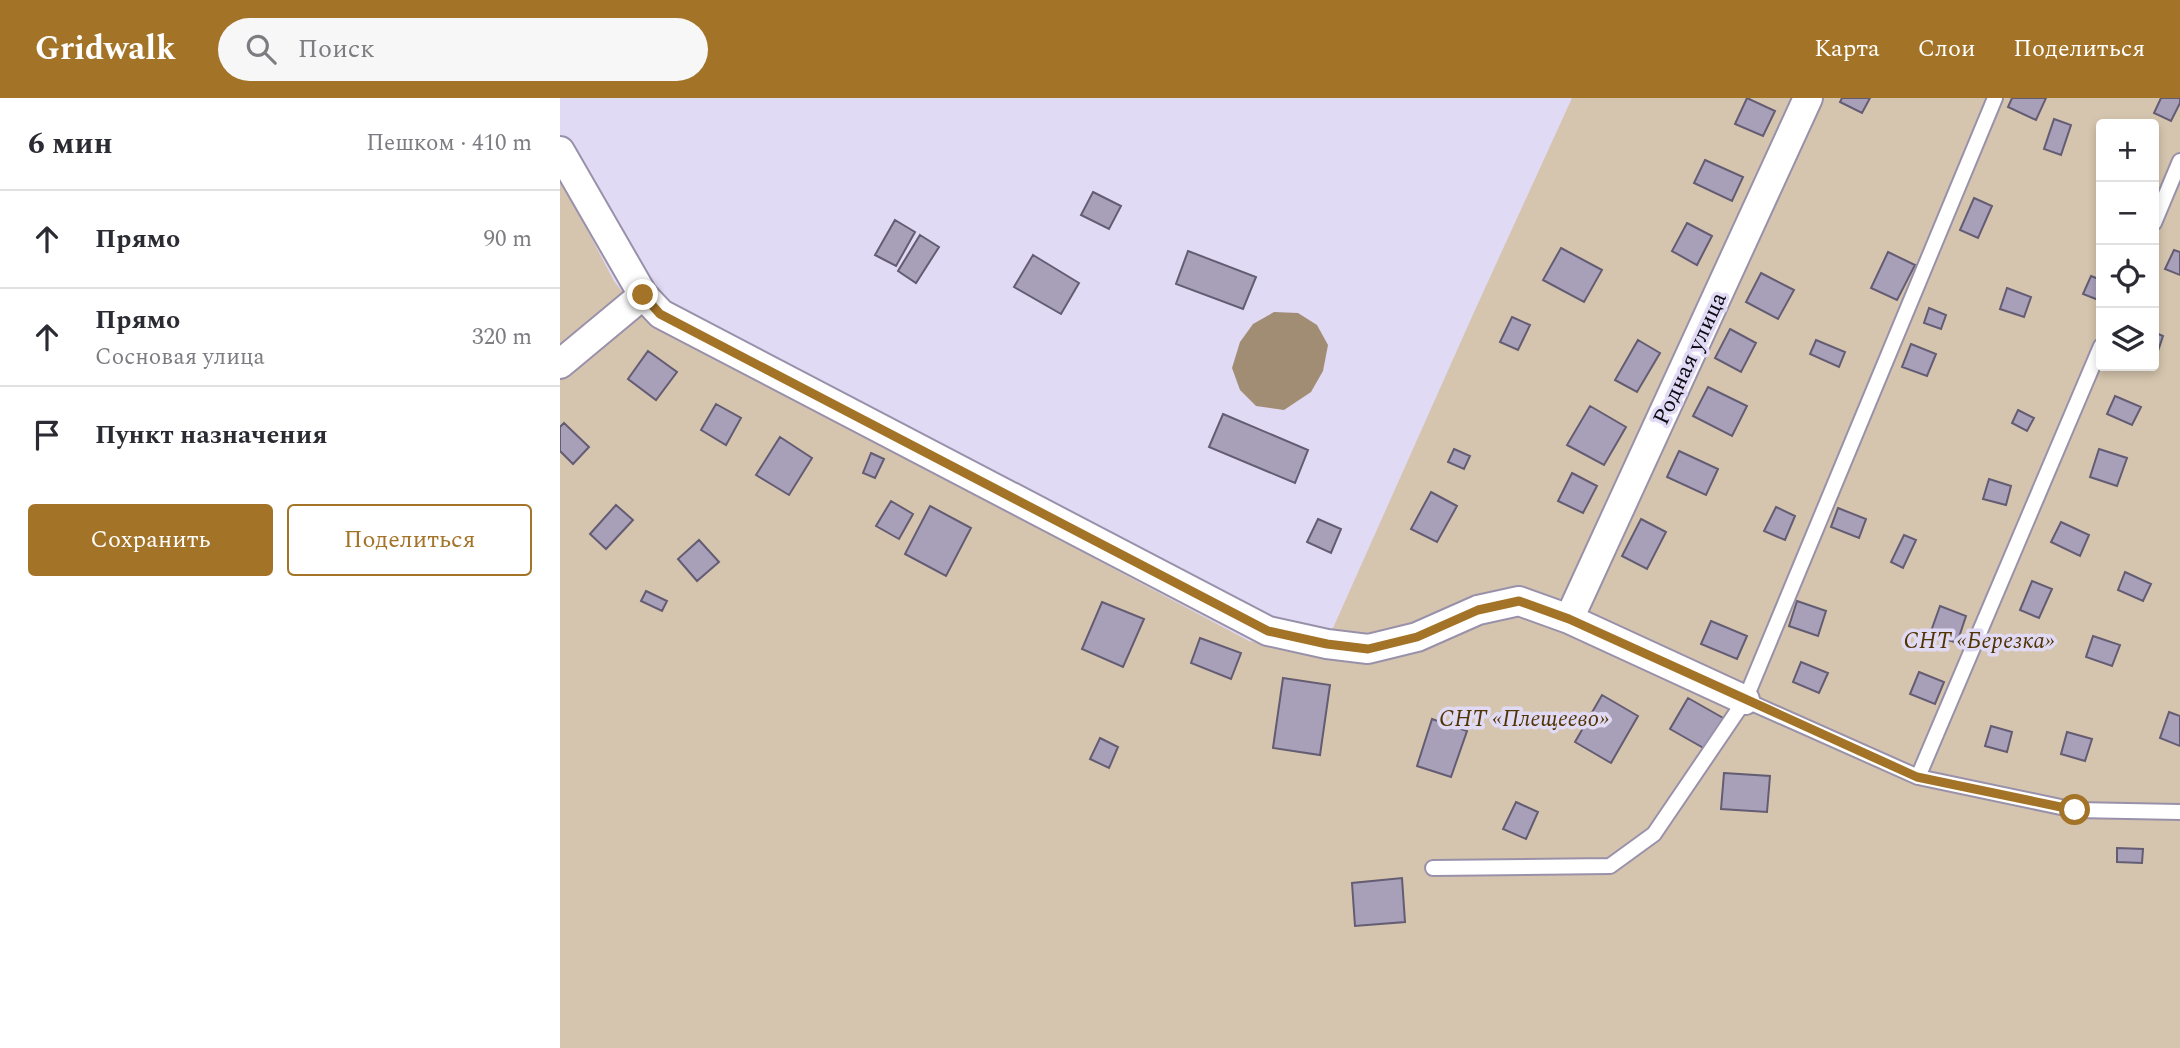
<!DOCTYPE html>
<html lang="ru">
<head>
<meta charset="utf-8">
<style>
  body { margin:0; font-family:Spectral,serif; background:#f7f7f7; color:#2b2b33 }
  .controls { position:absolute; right:21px; top:21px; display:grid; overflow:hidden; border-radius:7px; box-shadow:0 4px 10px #0003 }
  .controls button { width:63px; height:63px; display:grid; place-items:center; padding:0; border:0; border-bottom:2px solid #e1e1e2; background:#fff; color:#2b2b33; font:35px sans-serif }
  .stop { position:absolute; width:21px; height:21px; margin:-16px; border:5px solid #a37327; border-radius:50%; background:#fff }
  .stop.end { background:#a37327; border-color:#fff; box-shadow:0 2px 7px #0008 }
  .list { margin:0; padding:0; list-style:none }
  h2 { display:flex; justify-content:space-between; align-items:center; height:91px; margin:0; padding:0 28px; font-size:30px }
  h2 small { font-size:23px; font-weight:400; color:#7c7c81 }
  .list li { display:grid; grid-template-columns:46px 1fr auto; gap:21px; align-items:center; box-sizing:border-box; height:98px; padding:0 28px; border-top:2px solid #e1e1e2 }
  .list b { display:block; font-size:26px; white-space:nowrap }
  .list p { margin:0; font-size:23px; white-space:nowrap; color:#7c7c81 }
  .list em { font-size:23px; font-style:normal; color:#7c7c81 }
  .actions { display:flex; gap:14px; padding:21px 28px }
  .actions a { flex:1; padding:16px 0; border:2px solid #a37327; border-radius:7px; text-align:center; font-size:24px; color:#a37327 }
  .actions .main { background:#a37327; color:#fff }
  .icon { flex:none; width:38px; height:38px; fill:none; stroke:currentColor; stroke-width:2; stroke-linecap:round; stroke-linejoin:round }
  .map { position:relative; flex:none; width:1620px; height:950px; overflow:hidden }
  header { display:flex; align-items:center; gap:42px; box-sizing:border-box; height:98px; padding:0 35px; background:#a37327; color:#fff }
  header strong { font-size:33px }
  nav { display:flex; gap:38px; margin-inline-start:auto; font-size:24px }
  .search { width:490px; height:63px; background:#f7f7f7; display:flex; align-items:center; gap:18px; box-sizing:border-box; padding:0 24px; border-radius:38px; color:#7c7c81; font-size:26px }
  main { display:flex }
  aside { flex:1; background:#fff }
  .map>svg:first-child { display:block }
  .green { fill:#d5c5ae; fill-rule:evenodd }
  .water { fill:#a08d74 }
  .building { fill:#a8a0b9; stroke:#635c73; stroke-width:2 }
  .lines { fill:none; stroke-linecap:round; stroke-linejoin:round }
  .service-casing { stroke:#9991aa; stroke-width:18 }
  .minor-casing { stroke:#9991aa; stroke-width:32 }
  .service { stroke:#fff; stroke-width:14 }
  .minor { stroke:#fff; stroke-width:28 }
  .route { stroke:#a37327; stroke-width:9 }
  .labels { text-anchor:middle; stroke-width:7; stroke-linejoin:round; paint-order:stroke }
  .street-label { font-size:23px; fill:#0d0a13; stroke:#e1daf4 }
  .park-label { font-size:23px; font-style:italic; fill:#503403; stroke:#e1daf4 }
</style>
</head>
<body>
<header>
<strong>Gridwalk</strong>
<div class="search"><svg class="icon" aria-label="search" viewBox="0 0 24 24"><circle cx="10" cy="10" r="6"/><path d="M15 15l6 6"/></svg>Поиск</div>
<nav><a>Карта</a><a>Слои</a><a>Поделиться</a></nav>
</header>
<main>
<aside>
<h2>6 мин<small>Пешком · 410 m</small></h2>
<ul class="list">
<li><svg class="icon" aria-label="ahead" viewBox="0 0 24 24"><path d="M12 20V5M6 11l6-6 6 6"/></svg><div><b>Прямо</b></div><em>90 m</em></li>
<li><svg class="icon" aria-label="ahead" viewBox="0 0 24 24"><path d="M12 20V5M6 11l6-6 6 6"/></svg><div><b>Прямо</b><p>Сосновая улица</p></div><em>320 m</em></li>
<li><svg class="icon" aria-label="arrive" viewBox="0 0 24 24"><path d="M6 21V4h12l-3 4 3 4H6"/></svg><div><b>Пункт назначения</b></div></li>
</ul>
<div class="actions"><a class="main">Сохранить</a><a>Поделиться</a></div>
</aside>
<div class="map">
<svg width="1620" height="950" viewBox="0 0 1620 950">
  <rect width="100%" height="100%" fill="#e1daf4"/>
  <!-- green -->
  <path class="green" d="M1012 0H1620V950H0V80L54 183 81 218 689 543 761 557 915 212ZM1541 26H1594V268H1541Z"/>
  <!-- water -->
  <path class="water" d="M714 214 738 215 757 227 768 247 763 273 751 294 724 312 696 308 680 292 672 270 680 244 693 226Z"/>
  <!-- building -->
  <path class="building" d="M1187 0 1215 13 1203 38 1175 26Z
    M1282 0H1310L1302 15 1280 4Z
    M1452 0H1486L1476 22 1448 9Z
    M1601 0H1620V5L1611 23 1594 15Z
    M1494 21 1511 27 1501 57 1484 51Z
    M1145 62 1183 79 1172 103 1134 85Z
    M533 94 561 108 549 131 521 117Z
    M1414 100 1432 108 1418 140 1400 132Z
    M335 122 355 134 336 168 315 157Z
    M1127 125 1152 138 1137 167 1112 153Z
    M360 137 379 149 356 185 338 173Z
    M1001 150 1042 172 1024 204 983 182Z
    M1614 152 1620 154V177L1605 171Z
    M628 153 696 179 683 211 616 186Z
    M1328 154 1355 167 1337 202 1311 190Z
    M473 157 519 185 501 216 454 189Z
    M1201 175 1234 192 1218 221 1186 204Z
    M1531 178 1541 182V203L1523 196Z
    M1447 190 1471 199 1464 219 1440 211Z
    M1369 210 1386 217 1381 231 1364 225Z
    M952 219 970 227 958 252 940 244Z
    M1170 231 1196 245 1181 274 1155 260Z
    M1594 234 1603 238 1597 256 1594 255Z
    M1078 242 1100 255 1077 294 1055 282Z
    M1256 242 1285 254 1279 269 1250 256Z
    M1351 246 1376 256 1367 278 1342 269Z
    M88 253 117 274 96 302 68 281Z
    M1148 289 1187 308 1172 338 1133 318Z
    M1555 298 1581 309 1572 327 1547 316Z
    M156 306 181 320 166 347 141 332Z
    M1030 308 1066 329 1044 367 1007 347Z
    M1458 312 1474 320 1467 333 1452 325Z
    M663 316 748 352 735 385 649 349Z
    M4 325 29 349 13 366 0 353V329Z
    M220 339 252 360 229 397 196 377Z
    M894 351 910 358 904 371 888 364Z
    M1539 351 1567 360 1557 388 1530 379Z
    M1119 353 1158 371 1146 397 1107 379Z
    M311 355 324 361 315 380 303 375Z
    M1012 375 1037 388 1023 415 998 403Z
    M1429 381 1451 388 1446 407 1423 401Z
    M871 394 897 408 877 444 851 431Z
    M331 403 353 416 339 441 316 428Z
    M56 407 73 422 46 451 30 436Z
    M370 408 411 430 386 478 345 456Z
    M1216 409 1235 418 1225 442 1204 433Z
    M1278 410 1306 421 1299 440 1271 429Z
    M758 421 781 431 771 455 747 444Z
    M1081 421 1106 434 1087 471 1062 458Z
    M1501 424 1529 437 1520 458 1491 444Z
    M1344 437 1356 442 1343 470 1331 464Z
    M139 442 159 464 137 483 118 461Z
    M1565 474 1591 486 1583 503 1558 492Z
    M1472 483 1492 491 1479 520 1460 512Z
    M86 493 107 503 102 513 81 503Z
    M1237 503 1266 513 1258 538 1229 528Z
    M542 504 584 521 563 569 522 551Z
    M1380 508 1406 518 1397 545 1370 536Z
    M1151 523 1187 538 1177 561 1141 546Z
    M1533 538 1560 547 1552 568 1526 559Z
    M640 540 681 555 671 581 631 565Z
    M1241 564 1268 575 1259 595 1233 584Z
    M1359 574 1384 584 1375 606 1350 596Z
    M723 580 770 587 760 657 713 650Z
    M1042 597 1078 618 1051 665 1015 644Z
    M1128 600 1165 621 1147 652 1110 631Z
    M1609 614 1620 618V648L1600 640Z
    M872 621 907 633 891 679 857 668Z
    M1431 628 1452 634 1447 654 1425 648Z
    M1507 634 1532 641 1525 663 1501 656Z
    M540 640 558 649 549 670 530 661Z
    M1164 675 1210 678 1207 714 1161 711Z
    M956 704 978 714 966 741 943 731Z
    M1557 750 1583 751 1582 765 1557 764Z
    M842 780 845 824 795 828 792 785Z"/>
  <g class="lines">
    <!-- service casing -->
    <g class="service-casing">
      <path id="service" d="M1594 125 1620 63
        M1185 602 1358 679 1515 712 1620 714
        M1358 679 1541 248
        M873 770 1050 768 1094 736 1185 602 1435 0"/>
    </g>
    <!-- minor casing -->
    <g class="minor-casing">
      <path id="minor" d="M0 53 83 197 101 216 708 533 767 546 808 551 857 539 918 512 959 503 1009 521 1185 602
        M0 266 83 197
        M1009 521 1248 0"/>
    </g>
    <!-- service -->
    <use href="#service" class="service"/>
    <!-- minor -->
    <use href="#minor" class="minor"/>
  </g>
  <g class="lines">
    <!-- route -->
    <path class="route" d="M83 197 100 216 708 533 767 546 808 551 857 539 918 512 959 503 1009 521 1357 679 1515 712"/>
  </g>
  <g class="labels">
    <!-- street labels -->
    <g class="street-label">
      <text transform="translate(1129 260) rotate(-65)" y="8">Родная улица</text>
    </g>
    <!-- park labels -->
    <g class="park-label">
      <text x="1419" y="550">СНТ «Березка»</text>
      <text x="964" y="628">СНТ «Плещеево»</text>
    </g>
  </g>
</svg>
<div class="controls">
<button>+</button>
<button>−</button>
<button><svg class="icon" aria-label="locate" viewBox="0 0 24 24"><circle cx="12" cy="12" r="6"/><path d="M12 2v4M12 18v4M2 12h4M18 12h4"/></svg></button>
<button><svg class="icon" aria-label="layers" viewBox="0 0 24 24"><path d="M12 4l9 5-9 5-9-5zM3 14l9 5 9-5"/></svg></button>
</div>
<div class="stop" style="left:1515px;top:712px"></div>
<div class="stop end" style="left:83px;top:197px"></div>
</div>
</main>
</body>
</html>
